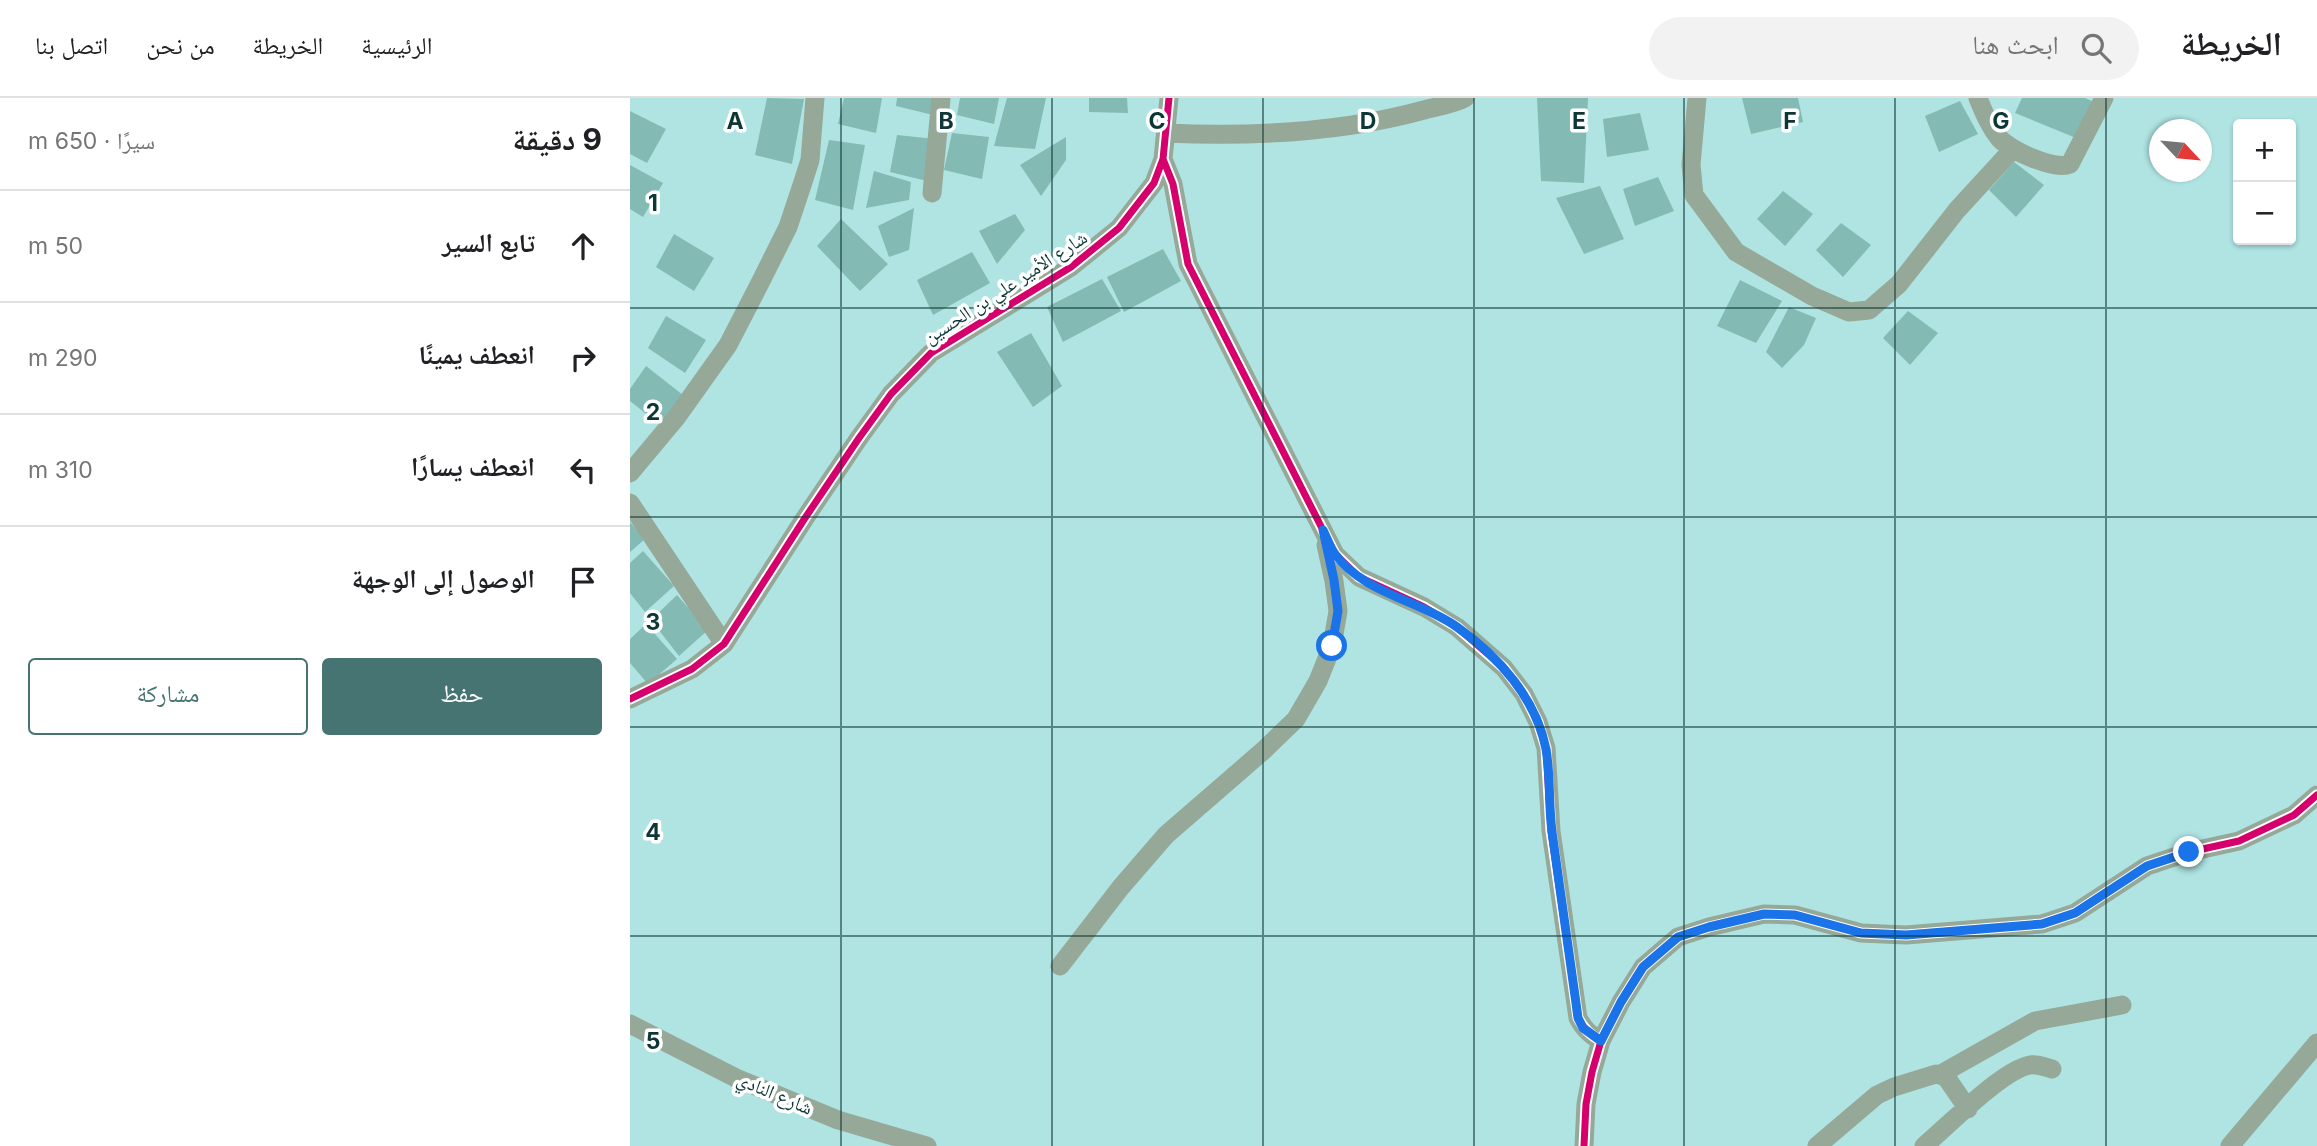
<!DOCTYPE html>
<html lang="ar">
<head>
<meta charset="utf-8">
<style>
  body { margin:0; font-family:Inter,"Noto Naskh Arabic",sans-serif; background:#f2f2f2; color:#202124; direction:rtl }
  .controls { position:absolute; right:21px; top:21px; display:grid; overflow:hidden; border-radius:7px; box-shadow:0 2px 5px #0004 }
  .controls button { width:63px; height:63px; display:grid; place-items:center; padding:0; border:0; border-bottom:2px solid #e0e0e0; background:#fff; color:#202124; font:35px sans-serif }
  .compass { position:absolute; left:1519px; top:21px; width:63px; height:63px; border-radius:50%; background:#fff; box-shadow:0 2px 5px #0004; rotate:116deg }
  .stop { position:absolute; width:21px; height:21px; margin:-16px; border:5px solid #1a73e8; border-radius:50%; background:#fff }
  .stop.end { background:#1a73e8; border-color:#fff; box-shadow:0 2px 7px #0008 }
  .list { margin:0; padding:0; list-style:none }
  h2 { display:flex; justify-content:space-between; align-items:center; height:91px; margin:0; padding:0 28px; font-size:30px }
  h2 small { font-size:23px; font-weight:400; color:#757577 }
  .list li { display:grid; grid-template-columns:46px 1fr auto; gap:21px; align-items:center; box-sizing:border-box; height:112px; padding:0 28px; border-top:2px solid #e0e0e0 }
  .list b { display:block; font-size:26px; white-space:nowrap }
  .list em { font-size:23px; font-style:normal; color:#757577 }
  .actions { display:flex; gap:14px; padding:21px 28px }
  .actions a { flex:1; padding:16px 0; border:2px solid #467473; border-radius:7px; text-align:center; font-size:24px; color:#467473 }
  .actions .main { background:#467473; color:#fff }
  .icon { flex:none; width:38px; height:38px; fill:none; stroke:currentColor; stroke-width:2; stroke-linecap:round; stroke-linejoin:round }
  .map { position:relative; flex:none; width:1687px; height:1048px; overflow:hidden; direction:ltr }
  header { display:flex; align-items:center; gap:42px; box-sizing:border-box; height:98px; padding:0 35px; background:#fff; border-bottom:2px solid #e0e0e0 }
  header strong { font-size:33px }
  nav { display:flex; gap:38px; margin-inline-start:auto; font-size:24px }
  .search { width:490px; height:63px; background:#f2f2f2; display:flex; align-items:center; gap:18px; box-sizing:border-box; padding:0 24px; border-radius:38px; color:#757577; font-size:26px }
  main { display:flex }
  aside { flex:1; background:#fff }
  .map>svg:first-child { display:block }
  .building { fill:#83bab3 }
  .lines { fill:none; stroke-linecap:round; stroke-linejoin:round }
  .minor { stroke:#96a897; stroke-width:19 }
  .cycleway-casing { stroke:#fff; stroke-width:11 }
  .cycleway { stroke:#d6006c; stroke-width:7 }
  .route { stroke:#1a73e8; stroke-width:9 }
  .grid { fill:none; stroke:#0d3737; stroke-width:2; stroke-opacity:0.55 }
  .labels { text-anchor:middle; stroke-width:7; stroke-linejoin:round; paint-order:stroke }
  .street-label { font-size:19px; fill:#0d3737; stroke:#fff }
  .grid-label { font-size:23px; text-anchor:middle; font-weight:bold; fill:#0d3737; stroke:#fff; stroke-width:7; stroke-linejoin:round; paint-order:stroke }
</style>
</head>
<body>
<header>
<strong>الخريطة</strong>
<div class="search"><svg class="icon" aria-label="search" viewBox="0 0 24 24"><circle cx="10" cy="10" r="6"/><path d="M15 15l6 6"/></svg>ابحث هنا</div>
<nav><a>الرئيسية</a><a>الخريطة</a><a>من نحن</a><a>اتصل بنا</a></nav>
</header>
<main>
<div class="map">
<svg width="1687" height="1048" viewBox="0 0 1687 1048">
  <rect width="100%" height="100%" fill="#afe4e3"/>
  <!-- building -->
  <path class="building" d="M137 0 174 1 162 66 125 57Z
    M214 0H252L246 35 208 26Z
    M267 0H306L303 17 266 8Z
    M330 0H369L364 26 327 17Z
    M377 0H416L405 51 364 48Z
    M459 0H497L498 15 459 14Z
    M907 0H958L954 85 911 83Z
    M1112 0H1168L1173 24 1121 36Z
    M1392 0H1455L1464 4 1446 40 1385 15Z
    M1330 3 1348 36 1309 54 1295 18Z
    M0 13 36 31 17 65 0 56Z
    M1010 15 1019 52 977 59 973 21Z
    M322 35 359 39 352 81 314 72Z
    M267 37 305 41 297 83 260 74Z
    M436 39V62L411 98 390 67Z
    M199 42 235 47 223 112 185 102Z
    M1384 64 1414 87 1386 119 1359 92Z
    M0 67 33 85 13 119 0 111Z
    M244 73 281 84 279 102 236 110Z
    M1028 79 1044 113 1005 128 993 91Z
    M970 88 994 141 954 156 926 100Z
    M1153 93 1183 116 1155 148 1127 121Z
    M284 110 279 152 259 159 248 128Z
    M385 116 395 132 367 166 349 133Z
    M211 121 258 166 230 193 187 148Z
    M1211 125 1241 147 1213 179 1186 152Z
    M44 136 84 160 64 193 26 169Z
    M533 151 551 183 494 214 477 179Z
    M342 154 360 185 303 217 287 182Z
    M472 181 491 213 433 244 417 209Z
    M1110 182 1152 203 1126 245 1087 228Z
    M1159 209 1186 220 1174 247 1152 270 1136 254Z
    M1278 213 1308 235 1280 267 1253 240Z
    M36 218 76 242 55 275 18 250Z
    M401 235 432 288 403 309 367 254Z
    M16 268 53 297 30 327 0 303V291Z
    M0 424 15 441 0 454Z
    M13 453 44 488 15 514 0 495V465Z
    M47 497 78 532 49 558 21 522Z
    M16 526 47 561 18 586 0 565V541Z"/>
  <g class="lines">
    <!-- minor -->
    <path class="minor" d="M1067 0 1061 67 1064 97 1106 154 1182 198 1219 214 1239 212 1269 186 1327 112 1383 51
      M1348 0C1353 13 1360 29 1369 40 1380 52 1424 73 1440 66L1474 0
      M536 35C623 39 710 35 794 12 808 8 822 7 835 0
      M533 61 543 86 558 166 705 456 729 479 794 509 827 529 874 570 894 596 908 624 916 650 921 733 948 920C954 931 960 937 971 943
      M302 95 311 0
      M0 375 46 320 98 247 131 183 158 129 173 84 180 62 185 0
      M0 405 94 546
      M0 601 62 571 94 546 175 420 229 340 261 296 301 255 441 169 489 130 524 85 533 61 539 0
      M430 868 491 789 536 737 634 652 666 621 688 583 702 548 708 513 704 483 696 447
      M0 926 106 980 208 1022 297 1048
      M1311 976 1405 923 1492 907
      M954 1048 956 1006 962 974 971 943 991 904 1013 869 1048 839 1079 829 1134 816 1165 817 1231 835 1276 837 1412 826 1445 815 1517 768 1559 754 1609 743 1664 717 1687 697
      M1187 1048 1247 997 1264 989 1306 976 1316 979 1338 1011
      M1294 1048C1318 1028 1372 972 1400 967 1408 966 1415 969 1422 971
      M1600 1048 1687 945"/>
    <!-- cycleway casing -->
    <g class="cycleway-casing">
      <path id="cycleway" d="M533 61 543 86 558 166 705 456 729 479 794 509 827 529 874 570 894 596 908 624 916 650 921 733 948 920C954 931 960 937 971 943
        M0 601 62 571 94 546 175 420 229 340 261 296 301 255 441 169 489 130 524 85 533 61 539 0
        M954 1048 956 1006 962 974 971 943 991 904 1013 869 1048 839 1079 829 1134 816 1165 817 1231 835 1276 837 1412 826 1445 815 1517 768 1559 754 1609 743 1664 717 1687 697"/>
    </g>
    <!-- cycleway -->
    <use href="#cycleway" class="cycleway"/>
  </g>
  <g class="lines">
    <!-- route -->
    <path class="route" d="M702 548 708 513 704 482 693 432C697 440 700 449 705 456 733 495 789 502 827 529 868 558 906 600 916 651 921 680 918 711 923 741 931 800 940 860 948 920L953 930 971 943 991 904 1013 869 1048 839 1079 829 1134 816 1165 817 1231 835 1276 837 1412 826 1445 815 1517 768 1559 754"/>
  </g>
  <!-- grid -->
  <path class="grid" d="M211 0V1048M422 0V1048M633 0V1048M844 0V1048M1054 0V1048M1265 0V1048M1476 0V1048M0 210H1687M0 419H1687M0 629H1687M0 838H1687"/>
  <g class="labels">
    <!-- street labels -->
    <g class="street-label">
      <text transform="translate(375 189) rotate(-33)" y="7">شارع الأمير علي بن الحسين</text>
      <text transform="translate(145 995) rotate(23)" y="7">شارع النادي</text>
    </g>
  </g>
  <g class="grid-label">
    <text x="105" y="31">A</text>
    <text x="316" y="31">B</text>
    <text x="527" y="31">C</text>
    <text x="738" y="31">D</text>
    <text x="949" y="31">E</text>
    <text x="1160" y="31">F</text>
    <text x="1371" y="31">G</text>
    <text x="23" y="113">1</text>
    <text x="23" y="322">2</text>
    <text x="23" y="532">3</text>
    <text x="23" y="742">4</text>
    <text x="23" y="951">5</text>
  </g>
</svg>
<div class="controls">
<button>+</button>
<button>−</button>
</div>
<svg class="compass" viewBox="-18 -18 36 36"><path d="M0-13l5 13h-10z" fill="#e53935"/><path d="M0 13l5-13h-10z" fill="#757577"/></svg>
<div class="stop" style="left:702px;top:548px"></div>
<div class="stop end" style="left:1559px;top:754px"></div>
</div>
<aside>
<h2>9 دقيقة<small>سيرًا · 650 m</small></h2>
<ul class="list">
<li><svg class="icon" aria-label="ahead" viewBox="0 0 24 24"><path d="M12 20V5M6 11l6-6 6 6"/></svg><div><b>تابع السير</b></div><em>50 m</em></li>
<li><svg class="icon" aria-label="right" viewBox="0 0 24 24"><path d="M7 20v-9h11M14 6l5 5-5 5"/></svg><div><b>انعطف يمينًا</b></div><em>290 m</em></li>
<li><svg class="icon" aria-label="left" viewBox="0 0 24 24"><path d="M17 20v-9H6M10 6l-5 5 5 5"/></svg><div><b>انعطف يسارًا</b></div><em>310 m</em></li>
<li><svg class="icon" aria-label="arrive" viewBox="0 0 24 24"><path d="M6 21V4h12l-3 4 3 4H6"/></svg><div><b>الوصول إلى الوجهة</b></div></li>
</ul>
<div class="actions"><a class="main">حفظ</a><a>مشاركة</a></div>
</aside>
</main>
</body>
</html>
